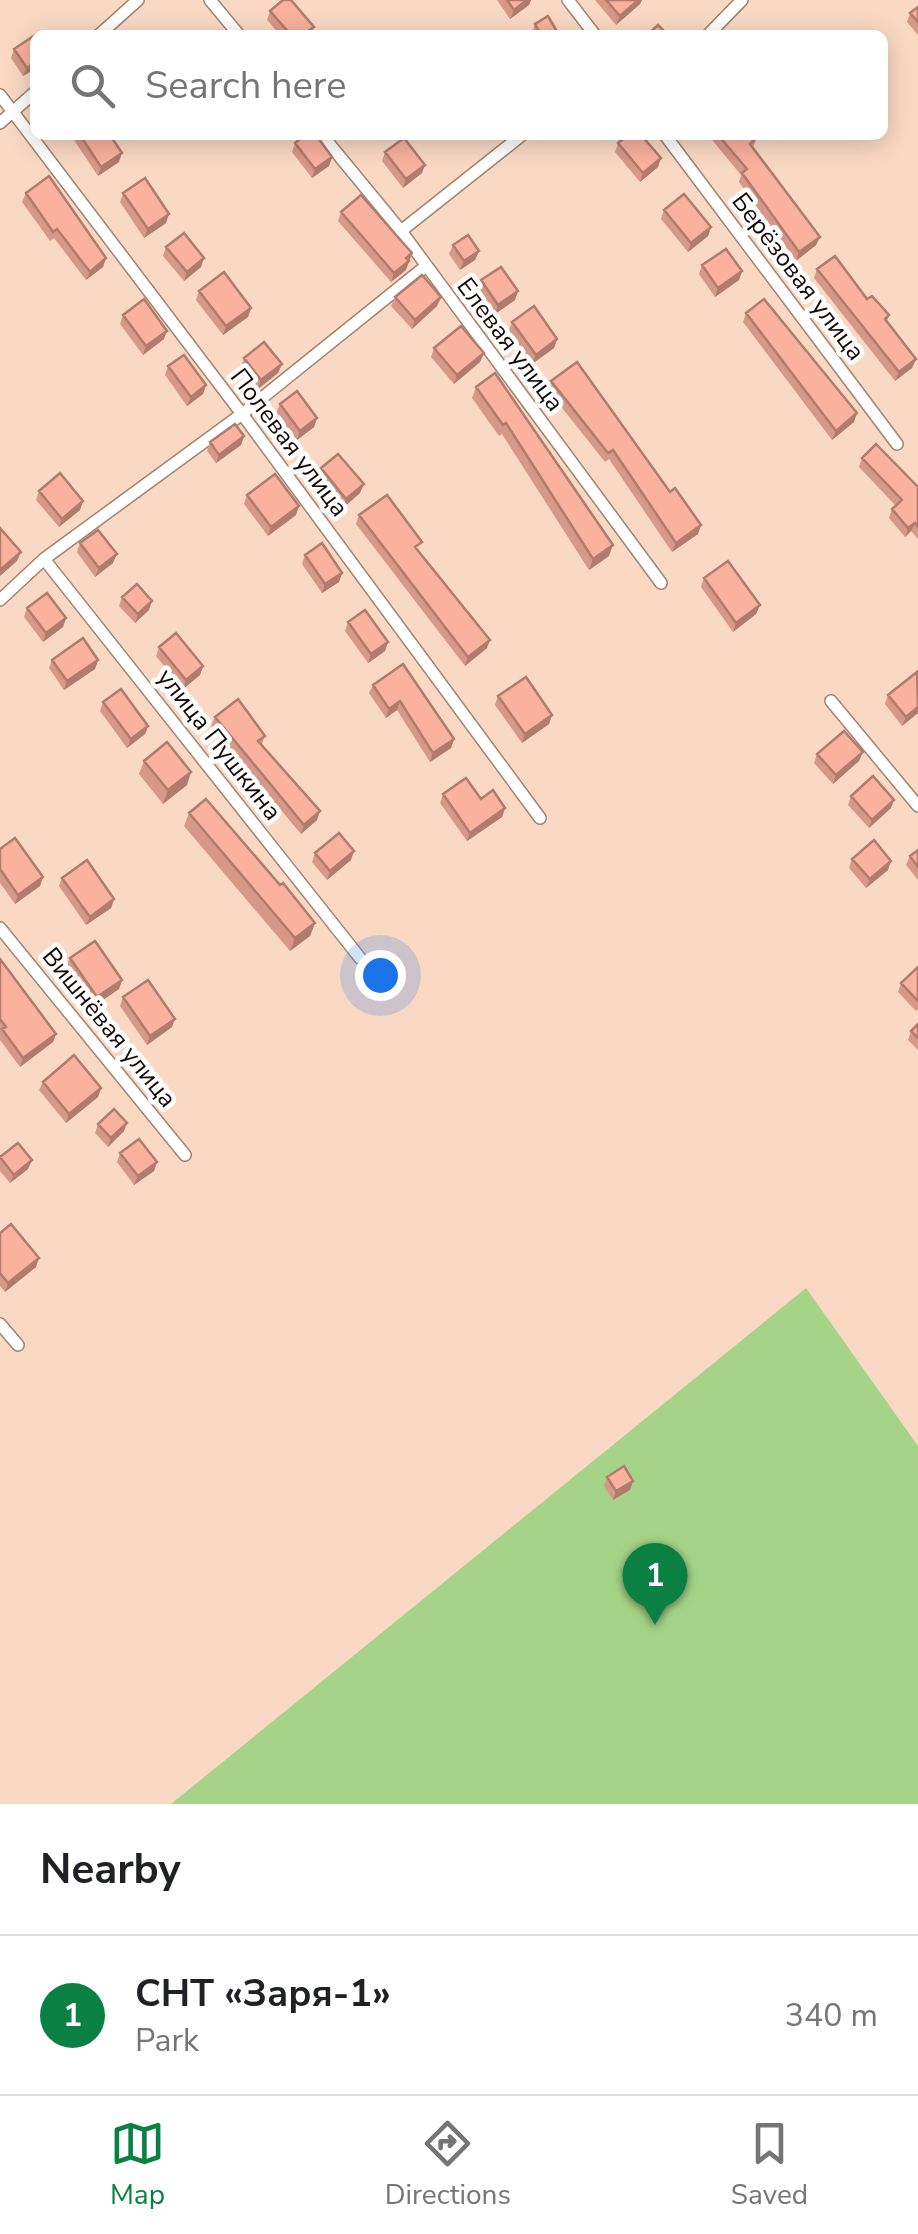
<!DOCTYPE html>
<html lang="en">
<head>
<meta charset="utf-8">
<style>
  body { margin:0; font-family:"Nunito Sans",sans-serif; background:#f6f6f6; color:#202124 }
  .you { position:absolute; left:380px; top:975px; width:35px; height:35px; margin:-25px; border:8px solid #fff; border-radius:50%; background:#1a73e8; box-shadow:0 0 0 15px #1a73e833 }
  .badge { display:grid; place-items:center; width:65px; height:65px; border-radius:50%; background:#0b8043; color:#fff; font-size:32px; font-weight:700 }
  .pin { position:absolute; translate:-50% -82px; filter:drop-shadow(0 2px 5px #0008) }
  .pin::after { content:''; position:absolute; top:52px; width:35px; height:30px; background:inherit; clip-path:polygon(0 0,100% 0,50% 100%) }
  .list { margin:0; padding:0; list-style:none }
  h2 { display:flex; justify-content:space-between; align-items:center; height:130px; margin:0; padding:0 40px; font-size:42px }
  h2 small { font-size:32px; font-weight:400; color:#757577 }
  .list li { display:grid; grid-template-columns:65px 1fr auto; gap:30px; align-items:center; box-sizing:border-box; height:160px; padding:0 40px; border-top:2px solid #e0e0e0 }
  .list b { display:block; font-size:38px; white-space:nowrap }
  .list p { margin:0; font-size:32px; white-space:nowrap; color:#757577 }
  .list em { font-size:32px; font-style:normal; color:#757577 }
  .icon { flex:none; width:55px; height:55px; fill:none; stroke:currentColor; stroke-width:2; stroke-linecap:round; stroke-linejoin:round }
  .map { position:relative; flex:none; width:918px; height:1804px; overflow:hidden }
  .search { position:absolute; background:#fff; box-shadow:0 5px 25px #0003; left:30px; right:30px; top:30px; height:110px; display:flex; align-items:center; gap:25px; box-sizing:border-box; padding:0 35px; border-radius:15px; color:#757577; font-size:38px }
  .sheet { height:290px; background:#fff }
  nav { display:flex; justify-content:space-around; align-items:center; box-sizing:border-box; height:140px; border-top:2px solid #e0e0e0; background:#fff; font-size:28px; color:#757577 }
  nav a { display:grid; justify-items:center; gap:5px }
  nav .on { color:#0b8043 }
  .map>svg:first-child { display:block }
  .green { fill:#a5d488 }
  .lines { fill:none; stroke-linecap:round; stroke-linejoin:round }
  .minor-casing { stroke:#a18370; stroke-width:14 }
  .minor { stroke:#fff; stroke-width:11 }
  .wall { fill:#d79887 }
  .shaded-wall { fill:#af7c6e }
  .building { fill:#fab19d; stroke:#af7c6e; stroke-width:2.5 }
  .labels { text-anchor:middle; stroke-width:9; stroke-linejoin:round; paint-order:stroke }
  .street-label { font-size:25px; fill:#130904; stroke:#fff }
</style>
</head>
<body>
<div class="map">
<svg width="918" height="1804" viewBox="0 0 918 1804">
  <rect width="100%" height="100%" fill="#f9d9c4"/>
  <!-- green -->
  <path class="green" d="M806 1288 918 1446V1804H171Z"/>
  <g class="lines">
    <!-- minor casing -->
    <g class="minor-casing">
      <path id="minor" d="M210 0 239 35
        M568 0 595 35
        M99 35 138 0
        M708 35 742 0
        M0 95 242 414 540 818
        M0 123 35 92
        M322 135 401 231 661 583
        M665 135 897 444
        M401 231 522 135
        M44 559 360 958
        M0 600 44 559 242 414 426 266
        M831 701 918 806
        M0 928 185 1155
        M0 1324 18 1345"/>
    </g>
    <!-- minor -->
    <use href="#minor" class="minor"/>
  </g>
  <!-- wall -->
  <path class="wall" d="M497 0H531L529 5 510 19Z
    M595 0H642L640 4 616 25Z
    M918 7V35L907 22 910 13Z
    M270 11 314 27 311 35H280L267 20Z
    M535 24 559 35H533L532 33Z
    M14 49 35 69 23 76 11 58Z
    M76 135H110L119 162 98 176 74 140Z
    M708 135H757L758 136 753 147 820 237 816 245 796 261 739 182 741 175Z
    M295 143 332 157 329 166 312 178 292 152Z
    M618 143 658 167 640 182 615 152Z
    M385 152 422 173 403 188 382 161Z
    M26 193 106 258 103 267 86 280 54 238 50 241 22 202Z
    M123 193 166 223 144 238 120 202Z
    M664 210 711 227 708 236 688 252 661 219Z
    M341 212 412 253 406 270 391 282 338 221Z
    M453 245 479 251 475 260 460 270 449 254Z
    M166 247 201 267 184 281 163 256Z
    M702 265 742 271 739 280 715 297 699 274Z
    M817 269 867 299 889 315 887 321 916 359 912 368 895 381 814 278Z
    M481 280 518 291 515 300 495 314 478 289Z
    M199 291 251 308 248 317 223 335 196 300Z
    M395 297H441L437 306 412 329 391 306Z
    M746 313 854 422 832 440 743 322Z
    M123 315 164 339 143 355 120 324Z
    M512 322 557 339 554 348 532 364 509 330Z
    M434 348 484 353 480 362 454 384 431 357Z
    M244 358 282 364 278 373 258 389 241 367Z
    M168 366 206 385 203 394 187 406 165 375Z
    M495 373 609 556 589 570 502 434 499 436 472 398 476 387Z
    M551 381 670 492 701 525 698 534 672 552 609 459 605 462 548 390Z
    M280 404 317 418 314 427 297 440 276 413Z
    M244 436 241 445 216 463 207 451 210 442Z
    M862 458 918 487V539L911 531 905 537 889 518 892 509 896 506 859 467Z
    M321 468 360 493 343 508 317 477Z
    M39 491 83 501 80 510 59 527 36 500Z
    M247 495 296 515 268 536 244 504Z
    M359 515 487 648 465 666 356 524Z
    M80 543 113 563 95 577 77 552Z
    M305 555 342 573 339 582 322 593 302 564Z
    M704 578 760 605 756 614 733 632 701 587Z
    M122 597 149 610 135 623 119 606Z
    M27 608 66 618 63 627 43 642 24 617Z
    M348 622 385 651 368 663 345 631Z
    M159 647 203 666 200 675 183 689 156 656Z
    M52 660H98L95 669 64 690 49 668Z
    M403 664 454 739 451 748 430 762 397 710 386 718 369 693 373 685Z
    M918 673V713L902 726 885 704 888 695Z
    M498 696 552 715 549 724 522 743 495 705Z
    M103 702 148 726 145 734 127 748 100 711Z
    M215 717 265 736 262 744 317 820 301 834 211 726Z
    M817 754 859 761 833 784 814 763Z
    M144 761 187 785 163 804 139 774Z
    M443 794 481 799 505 808 502 817 467 841 440 803Z
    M851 796 891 808 869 828 848 805Z
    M189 813 280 885 315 923 310 936 290 951 184 826Z
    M0 849 43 877 40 886 15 904 0 883Z
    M918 850V880L906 865 910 856Z
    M315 853 351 860 327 880 312 862Z
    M852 859 888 870 866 888 849 868Z
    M62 878 114 899 111 908 86 925 59 886Z
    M70 958 122 980 119 989 94 1006 66 967Z
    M0 959 56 1034 53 1042 20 1067 0 1040Z
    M918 967V1009L916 1011 898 992 901 983Z
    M123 997 172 1027 147 1045 120 1006Z
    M918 1024V1050L908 1040 911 1031Z
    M43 1082 101 1088 98 1097 66 1123 39 1090Z
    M98 1124 124 1131 108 1147 95 1133Z
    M120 1153 157 1162 154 1171 134 1185 117 1162Z
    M0 1157 28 1169 10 1183 0 1171Z
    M0 1233 36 1267 5 1292 0 1286Z
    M607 1477 633 1481 630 1490 613 1500 604 1486Z"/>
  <!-- shaded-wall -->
  <path class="shaded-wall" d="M527 0H531L529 5 510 19 514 10Z
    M638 0H642L640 4 616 25 620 16Z
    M35 62V69L23 76 27 68Z
    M122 153 119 162 98 176 101 167Z
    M332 157 329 166 312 178 315 169Z
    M661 158 658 167 640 182 643 173Z
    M425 165 422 173 403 188 406 179Z
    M169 214 166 223 144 238 148 229Z
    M711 227 708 236 688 252 691 243Z
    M820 237 816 245 796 261 799 252Z
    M479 251 475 260 460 270 464 261Z
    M412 253 406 270 391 282 394 273Z
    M106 258 103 267 86 280 90 272Z
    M204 258 201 267 184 281 187 272Z
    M742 271 739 280 715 297 718 288Z
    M518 291 515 300 495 314 498 305Z
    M441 297 437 306 412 329 415 320Z
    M251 308 248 317 223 335 226 326Z
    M167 331 164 339 143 355 146 346Z
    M557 339 554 348 532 364 536 355Z
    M484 353 480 362 454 384 457 375Z
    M916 359 912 368 895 381 899 372Z
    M282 364 278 373 258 389 261 380Z
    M206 385 203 394 187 406 191 397Z
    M857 413 854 422 832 440 836 431Z
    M317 418 314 427 297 440 300 431Z
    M244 436 241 445 216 463 219 455Z
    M364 484 360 493 343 508 346 499Z
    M83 501 80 510 59 527 62 519Z
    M299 506 296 515 268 536 271 527Z
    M915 523 911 531 905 537 908 528Z
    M701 525 698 534 672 552 676 543Z
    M613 545 609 556 589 570 593 559Z
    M21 552 17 561 0 576V570Z
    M117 554 113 563 95 577 99 568Z
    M342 573 339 582 322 593 325 584Z
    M152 601 149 610 135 623 138 614Z
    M760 605 756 614 733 632 736 623Z
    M66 618 63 627 43 642 46 633Z
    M490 640 487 648 465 666 468 657Z
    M388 642 385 651 368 663 371 654Z
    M98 660 95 669 64 690 67 681Z
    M203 666 200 675 183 689 186 680Z
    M400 701 397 710 386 718 389 709Z
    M918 707V713L902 726 906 717Z
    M552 715 549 724 522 743 525 734Z
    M148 726 145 734 127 748 131 739Z
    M454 739 451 748 430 762 433 753Z
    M863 752 859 761 833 784 836 775Z
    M191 772 187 785 163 804 168 790Z
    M894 800 891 808 869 828 872 820Z
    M505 808 502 817 467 841 470 833Z
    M320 811 317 820 301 834 304 825Z
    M354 851 351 860 327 880 330 871Z
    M891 861 888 870 866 888 870 879Z
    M43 877 40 886 15 904 18 895Z
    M114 899 111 908 86 925 90 917Z
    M315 923 310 936 290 951 295 938Z
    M122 980 119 989 94 1006 97 997Z
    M175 1019 172 1027 147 1045 150 1036Z
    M56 1034 53 1042 20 1067 23 1058Z
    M101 1088 98 1097 66 1123 69 1114Z
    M127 1123 124 1131 108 1147 111 1138Z
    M32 1160 28 1169 10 1183 14 1175Z
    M157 1162 154 1171 134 1185 138 1176Z
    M39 1258 36 1267 5 1292 8 1283Z
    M633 1481 630 1490 613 1500 616 1491Z"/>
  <!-- building -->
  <path class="building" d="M283 0H291L314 27 302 35H291L270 11Z
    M507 0H527L514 10Z
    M606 0H638L620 16Z
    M918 7V22L910 13Z
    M548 16 559 35H541L535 24Z
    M658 25 668 35H647Z
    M35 35V62L27 68 14 49Z
    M80 135H110L122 153 101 167Z
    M305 135H316L332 157 315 169 295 143Z
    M628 135H641L661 158 643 173 618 143Z
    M718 135H757L758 136 750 144 820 237 799 252 742 173 747 169Z
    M404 138 425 165 406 179 385 152Z
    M49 176 106 258 90 272 57 229 53 232 26 193Z
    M145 178 169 214 148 229 123 193Z
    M684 194 711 227 691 243 664 210Z
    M361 195 412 253 406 258 409 261 394 273 341 212Z
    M184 233 204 258 187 272 166 247Z
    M468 235 479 251 464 261 453 245Z
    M726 249 742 271 718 288 702 265Z
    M835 256 867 299 872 296 889 315 885 319 916 359 899 372 817 269Z
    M501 267 518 291 498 305 481 280Z
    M224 272 251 308 226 326 199 291Z
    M422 275 441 297 415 320 395 297Z
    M144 299 167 331 146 346 123 315Z
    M764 299 857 413 836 431 746 313Z
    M534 306 557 339 536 355 512 322Z
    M461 326 484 353 457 375 434 348Z
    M264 342 282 364 261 380 244 358Z
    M184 355 206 385 191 397 168 366Z
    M577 362 670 492 675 488 701 525 676 543 613 450 608 453 551 381Z
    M495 373 613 545 593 559 506 423 503 425 476 387Z
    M297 391 317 418 300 431 280 404Z
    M235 424 244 436 219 455 210 442Z
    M876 444 918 487V527L915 523 908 528 892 509 902 500 862 458Z
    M338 454 364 484 346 499 321 468Z
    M60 473 83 501 62 519 39 491Z
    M275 474 299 506 271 527 247 495Z
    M387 495 422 542 415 547 490 640 468 657 359 515Z
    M0 528 21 552 0 570Z
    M98 530 117 554 99 568 80 543Z
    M322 543 342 573 325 584 305 555Z
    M728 561 760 605 736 623 704 578Z
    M137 584 152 601 138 614 122 597Z
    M47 593 66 618 46 633 27 608Z
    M365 610 388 642 371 654 348 622Z
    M176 633 203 666 186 680 159 647Z
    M83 638 98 660 67 681 52 660Z
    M403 664 454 739 433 753 400 701 389 709 373 685Z
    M917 672 918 707 906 717 888 695Z
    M526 677 552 715 525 734 498 696Z
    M121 689 148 726 131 739 103 702Z
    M238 699 265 736 258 741 320 811 304 825 215 717Z
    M844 731 863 752 836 775 817 754Z
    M167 742 191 772 168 790 144 761Z
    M873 776 894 800 872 820 851 796Z
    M466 778 481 799 493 790 505 808 470 833 443 794Z
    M206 799 280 885 283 883 315 923 295 938 189 813Z
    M339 833 354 851 330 871 315 853Z
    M15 838 43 877 18 895 0 869V849Z
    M874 840 891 861 870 879 852 859Z
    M918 850V867L910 856Z
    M87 860 114 899 90 917 62 878Z
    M95 941 122 980 97 997 70 958Z
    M0 959 56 1034 23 1058 2 1029 6 1027 0 1019Z
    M918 967V1001L901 983Z
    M148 980 175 1019 150 1036 123 997Z
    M918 1024V1038L911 1031Z
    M74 1055 101 1088 69 1114 43 1082Z
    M114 1109 127 1123 111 1138 98 1124Z
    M139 1139 157 1162 138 1176 120 1153Z
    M18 1143 32 1160 14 1175 0 1157Z
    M11 1224 39 1258 8 1283 0 1273V1233Z
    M624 1466 633 1481 616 1491 607 1477Z"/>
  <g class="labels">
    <!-- street labels -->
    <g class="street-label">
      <text transform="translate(799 276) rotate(53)" y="9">Берёзовая улица</text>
      <text transform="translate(511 344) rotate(53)" y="9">Елевая улица</text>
      <text transform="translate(290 442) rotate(53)" y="9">Полевая улица</text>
      <text transform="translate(220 744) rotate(52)" y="9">улица Пушкина</text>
      <text transform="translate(110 1027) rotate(51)" y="9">Вишнёвая улица</text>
    </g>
  </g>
</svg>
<div class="you"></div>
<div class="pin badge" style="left:655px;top:1625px">1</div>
<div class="search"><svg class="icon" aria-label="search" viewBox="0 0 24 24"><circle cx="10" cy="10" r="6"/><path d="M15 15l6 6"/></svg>Search here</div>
</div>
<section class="sheet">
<h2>Nearby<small></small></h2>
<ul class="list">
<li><span class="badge">1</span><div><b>СНТ «Заря-1»</b><p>Park</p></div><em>340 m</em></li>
</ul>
</section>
<nav>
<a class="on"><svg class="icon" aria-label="map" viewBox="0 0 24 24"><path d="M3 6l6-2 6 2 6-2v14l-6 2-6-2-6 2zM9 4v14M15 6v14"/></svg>Map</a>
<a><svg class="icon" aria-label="directions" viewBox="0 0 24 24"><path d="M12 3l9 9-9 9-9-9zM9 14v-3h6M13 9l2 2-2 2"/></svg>Directions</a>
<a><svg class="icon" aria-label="saved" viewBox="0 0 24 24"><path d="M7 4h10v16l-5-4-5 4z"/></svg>Saved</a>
</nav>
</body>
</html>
